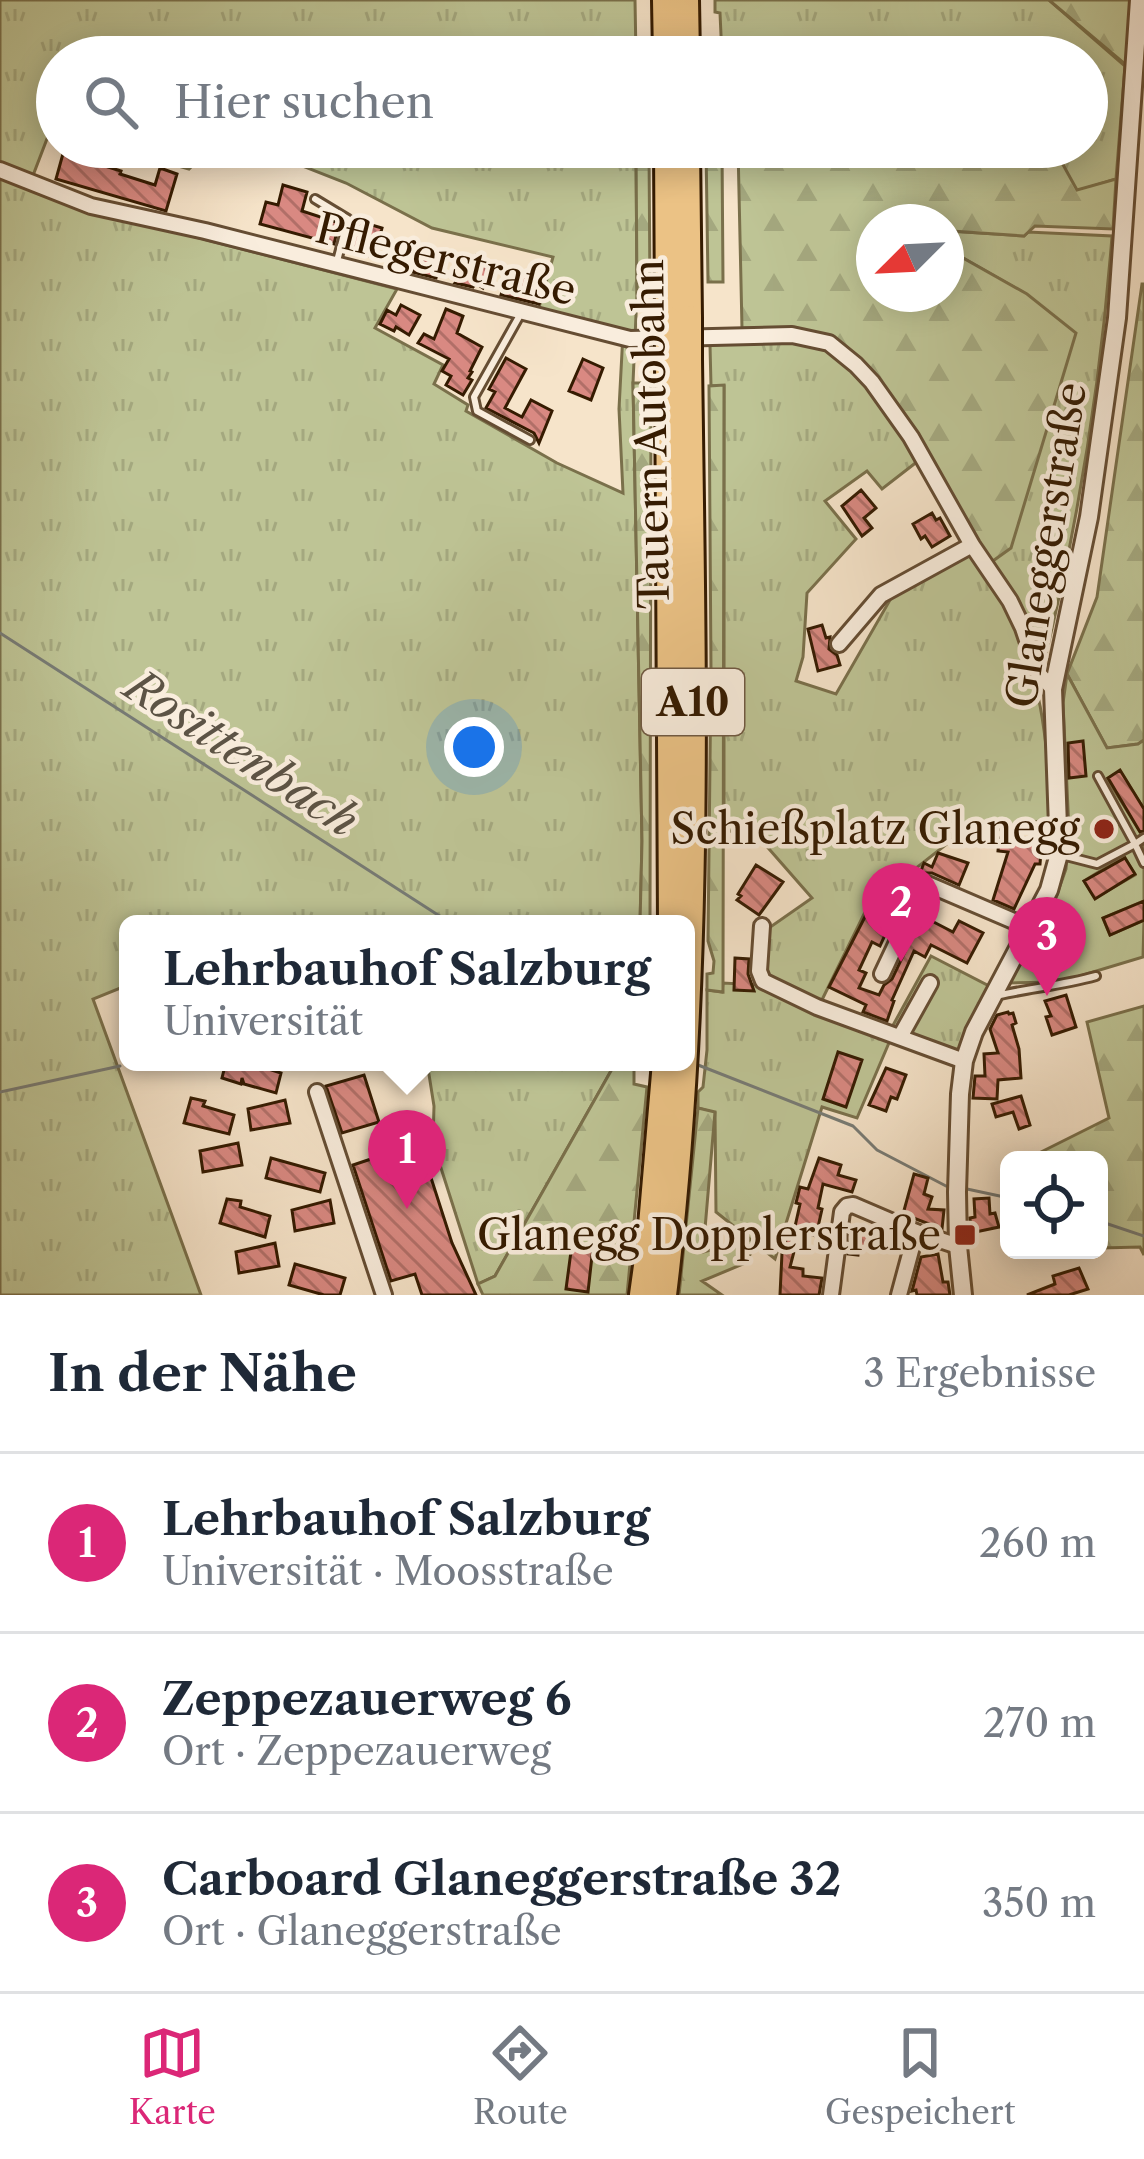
<!DOCTYPE html>
<html lang="de">
<head>
<meta charset="utf-8">
<style>
  body { margin:0; font-family:"Libre Caslon Text",serif; background:#f6f6f7; color:#1f2937 }
  .controls { position:absolute; right:36px; bottom:36px; display:grid; overflow:hidden; border-radius:18px; box-shadow:0 6px 30px #0003 }
  .controls button { width:108px; height:108px; display:grid; place-items:center; padding:0; border:0; border-bottom:3px solid #e0e1e3; background:#fff; color:#1f2937; font:60px sans-serif }
  .compass { position:absolute; left:856px; top:204px; width:108px; height:108px; border-radius:50%; background:#fff; box-shadow:0 6px 30px #0003; rotate:246deg }
  .you { position:absolute; left:474px; top:747px; width:42px; height:42px; margin:-30px; border:9px solid #fff; border-radius:50%; background:#1a73e8; box-shadow:0 0 0 18px #1a73e833 }
  .badge { display:grid; place-items:center; width:78px; height:78px; border-radius:50%; background:#db2777; color:#fff; font-size:39px; font-weight:700 }
  .pin { position:absolute; translate:-50% -99px; filter:drop-shadow(0 3px 6px #0008) }
  .pin::after { content:''; position:absolute; top:63px; width:42px; height:36px; background:inherit; clip-path:polygon(0 0,100% 0,50% 100%) }
  .popup { position:absolute; left:119px; top:915px; width:576px; height:156px; box-sizing:border-box; display:grid; place-content:center; border-radius:18px; background:#fff; filter:drop-shadow(0 3px 9px #0005); font-size:39px; white-space:nowrap; color:#747a83 }
  .popup b { font-size:45px; color:#1f2937 }
  .popup::after { content:''; position:absolute; left:50%; top:100%; margin-left:-24px; border:24px solid transparent; border-top-color:#fff }
  .list { margin:0; padding:0; list-style:none }
  h2 { display:flex; justify-content:space-between; align-items:center; height:156px; margin:0; padding:0 48px; font-size:51px }
  h2 small { font-size:39px; font-weight:400; color:#747a83 }
  .list li { display:grid; grid-template-columns:78px 1fr auto; gap:36px; align-items:center; box-sizing:border-box; height:180px; padding:0 48px; border-top:3px solid #e0e1e3 }
  .list b { display:block; font-size:45px; white-space:nowrap }
  .list p { margin:0; font-size:39px; white-space:nowrap; color:#747a83 }
  .list em { font-size:39px; font-style:normal; color:#747a83 }
  .icon { flex:none; width:66px; height:66px; fill:none; stroke:currentColor; stroke-width:2; stroke-linecap:round; stroke-linejoin:round }
  .map { position:relative; flex:none; width:1144px; height:1295px; overflow:hidden }
  .search { position:absolute; background:#fff; box-shadow:0 6px 30px #0003; left:36px; right:36px; top:36px; height:132px; display:flex; align-items:center; gap:30px; box-sizing:border-box; padding:0 42px; border-radius:66px; color:#747a83; font-size:45px }
  .sheet { height:696px; background:#fff }
  nav { display:flex; justify-content:space-around; align-items:center; box-sizing:border-box; height:168px; border-top:3px solid #e0e1e3; background:#fff; font-size:33px; color:#747a83 }
  nav a { display:grid; justify-items:center; gap:6px }
  nav .on { color:#db2777 }
  .map>svg:first-child { display:block }
  .grass { fill:url(#grass-tufts); stroke:#7a704b; stroke-width:3 }
  .forest { fill:url(#forest-firs); stroke:#7a704b; stroke-width:3; fill-rule:evenodd }
  .pitch { fill:#bec495; stroke:#7a704b; stroke-width:3; fill-rule:evenodd }
  .lines { fill:none; stroke-linecap:round; stroke-linejoin:round }
  .stream { stroke:#777b75; stroke-width:3 }
  .building { fill:url(#building-back-hatch); stroke:#351b01; stroke-width:3 }
  .service-casing { stroke:#654d33; stroke-width:12 }
  .minor-casing { stroke:#654d33; stroke-width:20 }
  .tertiary-casing { stroke:#654d33; stroke-width:22 }
  .motorway-casing { stroke:#351b01; stroke-width:30 }
  .service { stroke:#f9eddd; stroke-width:6 }
  .minor { stroke:#f9eddd; stroke-width:14 }
  .tertiary { stroke:#f9eddd; stroke-width:16 }
  .motorway { stroke:#ebc285; stroke-width:24 }
  .motorway-bridge-casing { stroke:#351b01; stroke-width:30; stroke-linecap:butt }
  .motorway-bridge { stroke:#ebc285; stroke-width:24 }
  .poi-dot { fill:#8f2418; stroke:#f9eddd; stroke-width:4.5 }
  .labels { text-anchor:middle; stroke-width:9; stroke-linejoin:round; paint-order:stroke }
  .shield { fill:#f9eddd; stroke:#705a43; stroke-width:3 }
  .shield-label { font-size:39px; font-weight:bold; fill:#351b01 }
  .street-label { font-size:42px; fill:#351b01; stroke:#f9eddd }
  .poi-label { font-size:42px; fill:#351b01; stroke:#f9eddd; text-anchor:end }
  .water-label { font-size:45px; font-style:italic; fill:#5c5345; stroke:#f9eddd }
</style>
</head>
<body>
<div class="map">
<svg width="1144" height="1295" viewBox="0 0 1144 1295">
  <defs>
    <pattern id="grass-tufts" width="24" height="20" patternUnits="userSpaceOnUse" patternTransform="scale(3)"><rect width="24" height="20" fill="#bec495"/><path d="M3 7l-1-3M5 7V3M7 7l1-3M15 17l-1-3M17 17v-4M19 17l1-3" fill="none" stroke="#a4a87f"/></pattern>
    <pattern id="forest-firs" width="22" height="20" patternUnits="userSpaceOnUse" patternTransform="scale(3)"><rect width="22" height="20" fill="#bec495"/><path d="M5 1l3.5 6h-7zM16 11l3.5 6h-7z" fill="#a4a87f"/></pattern>
    <pattern id="building-back-hatch" width="6" height="6" patternUnits="userSpaceOnUse" patternTransform="scale(3)"><rect width="6" height="6" fill="#d98982"/><path d="M-1 5l2 2M0 0l6 6M5-1l2 2" fill="none" stroke="#b16f68"/></pattern>
  </defs>
  <rect width="100%" height="100%" fill="#f6e4ca"/>
  <filter id="stains"><feTurbulence type="fractalNoise" baseFrequency=".00167" numOctaves="4"/><feColorMatrix values="0 0 0 0 .2 0 0 0 0 .09 0 0 0 0 .02 0 0 0 .5 -.17"/></filter>
  <radialGradient id="worn" r=".72"><stop offset=".6" stop-color="#630" stop-opacity="0"/><stop offset="1" stop-color="#630" stop-opacity=".3"/></radialGradient>
  <!-- grass -->
  <path class="grass" d="M0 0H635L636 57H57V132L50 131 29 186 91 210 397 289 375 328 443 365 434 384 468 405 466 411 557 463 623 493 619 409 623 333 538 311 553 257 432 228 346 183 254 147H636L637 293 633 383 642 841 640 924H128V985L93 999 201 1295H0Z
    M715 0H1049L1125 66 1116 179 1077 191 1037 161 1025 147H1087V57H722L720 13 715 12Z
    M111 147H211L189 169Z
    M950 231 1024 236 1028 232 1112 236C1101 381 1078 525 1043 666L990 563 1026 294 956 254Z
    M793 342C805 344 818 346 829 352 867 370 898 426 918 461L882 489 867 471 825 501 856 539 807 593 803 657 796 681 836 694 894 593 969 551C981 570 995 588 1006 607 1042 672 1047 745 1053 818L993 831 967 828 868 906 817 1010 891 1038 857 1118 822 1107 775 1259 716 1212 715 1113 698 1108V1092L703 1087 707 1050V990L722 992 723 983 760 985 766 930 812 898 763 842 724 829V386H711L710 345Z
    M931 956 989 986 958 1052 891 1029Z
    M427 1062H616L495 1276 478 1284 433 1143 434 1106Z"/>
  <!-- forest -->
  <path class="forest" d="M1049 0H1144V80Z
    M636 147H649L650 292 637 293Z
    M706 147H722L723 282H708Z
    M738 147H1025L1037 160 1056 152 1077 190 1116 179 1113 229 1035 226 1024 236 950 231 956 254 1027 294 1076 333 1011 548 990 563 909 425 829 340 801 329 742 328ZM874 222H946V294H874Z
    M1142 284H1144V740L1138 744 1107 748 1067 674 1097 597Z
    M633 383H651L650 924H640L642 841Z
    M724 385 723 992 707 990V974L713 973 714 961 708 941 711 672 709 386Z
    M1144 1006V1255L1140 1247 1101 1248 1099 1245V1160H1025L1109 1118 1087 1022Z
    M616 1062H634V1084L647 1087 627 1295H483L478 1284 495 1276Z
    M698 1108 715 1112 703 1252 754 1239 748 1262 702 1281 722 1295H679Z"/>
  <!-- pitch -->
  <path class="pitch" d="M1067 674 1107 748 1138 744 1144 740V809L1120 771 1107 779 1139 830 1144 828V901L1103 918 1110 935 1144 920 1143 957 1060 982 1009 983 1050 914 1066 869 1069 830 1063 703ZM1124 856 1135 875 1095 898 1084 881Z"/>
  <g class="lines">
    <!-- stream -->
    <path class="stream" d="M0 633 452 924
      M693 1063 853 1126 877 1150 946 1186
      M0 1092 120 1066
      M967 1189 1009 1198
      M1099 1221 1144 1236"/>
  </g>
  <!-- building -->
  <path class="building" d="M64 150 96 159 95 163 121 171 120 174 155 185 160 168 177 174 166 211 56 179Z
    M283 185 307 192 302 211 339 223 334 244 260 224 266 202 278 205Z
    M358 221 382 228 374 257 350 251 348 248Z
    M421 253 442 258 436 278 412 272Z
    M476 255 496 267 483 288 476 283 473 287 455 283Z
    M509 270 532 278 529 285 544 290 539 304 501 295Z
    M401 305 420 315 409 335 396 327 394 331 380 324 387 310 396 315Z
    M446 309 463 316 457 333 482 347 470 371 472 372 468 378 472 380 463 395 446 385 451 376 442 371 449 359 418 343 424 334 434 339Z
    M506 358 526 369 505 408 522 417 531 400 552 411 539 443 534 433 486 408 495 392 489 389Z
    M583 359 603 368 591 400 569 391Z
    M861 490 876 508 864 518 872 528 862 536 842 506Z
    M932 513 936 520 940 518 950 536 932 547 925 536 921 539 913 524Z
    M822 625 826 638 830 637 829 649 837 655 840 665 818 671 808 629Z
    M1083 741 1086 776 1069 778 1068 743Z
    M1120 770 1144 809V831L1140 832 1108 778Z
    M1014 837 1042 840 1040 864H1035L1014 909 993 900 1008 852 998 851 999 838 1014 840Z
    M938 853 968 863 959 885 932 873H920L924 863 932 867Z
    M1125 858 1135 874 1095 899 1084 881Z
    M756 865 783 882 759 915 737 900 741 896 738 894Z
    M1144 901V920L1110 935 1103 918Z
    M869 909 892 920 880 946 872 942 859 970 866 973 859 988 879 995 884 985 892 979 922 916 953 932 959 921 983 933 967 963 931 945 925 957 914 951 892 1000 894 1001 887 1021 863 1012 866 1005 829 987Z
    M735 958 749 959 748 974 754 991 734 990Z
    M1066 995 1076 1027 1052 1035 1046 1017 1051 1016 1045 1001Z
    M1008 1012 1009 1014 1013 1013 1016 1023 1012 1025 1019 1049 1021 1078 998 1080 997 1099 973 1098 975 1076H985L984 1054 998 1053 990 1029 997 1015Z
    M838 1052 862 1060 846 1107 823 1099Z
    M226 1062H246L281 1073 276 1093 244 1084 242 1078 241 1084 222 1078Z
    M886 1068 906 1075 897 1099 891 1097 886 1111 869 1105Z
    M364 1075 379 1122 342 1133 326 1086Z
    M1021 1096 1030 1125 1019 1129 1013 1112 996 1117 992 1104Z
    M191 1098 205 1101 203 1106 234 1115 229 1134 184 1123Z
    M285 1100 290 1123 251 1130 248 1109Z
    M414 1125 452 1243 476 1295H422L415 1274 391 1281 353 1165 398 1150 392 1132Z
    M238 1143 242 1165 203 1172 200 1151Z
    M271 1158 325 1173 320 1192 266 1178Z
    M819 1158 841 1165 838 1175 856 1180 852 1192 823 1184 818 1208 822 1209 816 1236 794 1231 800 1204 796 1203 800 1187 808 1189Z
    M914 1174 928 1178 924 1194 932 1197 928 1209 944 1210 942 1229 903 1214Z
    M989 1198 990 1214 995 1213 999 1227 971 1233 970 1218 975 1217 974 1199Z
    M227 1199 241 1201 240 1207 270 1216 265 1237 220 1223Z
    M330 1200 334 1223 295 1231 292 1210Z
    M852 1226 870 1228 868 1247 859 1246 858 1255 848 1254Z
    M787 1237 797 1240 790 1267 803 1269V1276L822 1278 819 1295H780L782 1253Z
    M275 1243 279 1266 239 1273 236 1252Z
    M572 1244 593 1247 588 1292 566 1289Z
    M938 1254 943 1282H948L950 1295H917L916 1290 912 1291 921 1257Z
    M295 1264 345 1278 340 1295H324L289 1285Z
    M1079 1268 1088 1289 1069 1295H1027L1055 1284 1053 1276Z"/>
  <g class="lines">
    <!-- service casing -->
    <g class="service-casing">
      <path id="service" d="M315 199 348 219 337 261
        M520 315 474 397 477 411 530 440
        M1144 838 1135 844 1144 863
        M1062 855 1097 864 1135 844 1098 776
        M1000 995C1032 988 1064 985 1096 976"/>
    </g>
    <!-- minor casing -->
    <g class="minor-casing">
      <path id="minor" d="M0 170 91 206 205 231 630 339 792 335 829 343 856 365 872 382 911 437 972 545 1010 601 1023 628 1038 673 1053 689
        M839 644 881 595 972 545
        M762 926 759 971 763 981 817 1007 964 1061
        M882 974 925 883 1030 928
        M900 1037 930 983
        M317 1092 384 1295
        M831 1295 842 1212 847 1206 853 1205 916 1232 958 1246
        M899 1295 916 1232"/>
    </g>
    <!-- tertiary casing -->
    <g class="tertiary-casing">
      <path id="tertiary" d="M963 1295 958 1246 957 1192 960 1094 964 1061 974 1032 1049 890 1059 854 1053 689 1089 517 1117 318 1139 0"/>
    </g>
    <!-- motorway casing -->
    <g class="motorway-casing">
      <path id="motorway" d="M665 0 666 57
        M686 0 687 57
        M667 147 668 319
        M687 147 689 318
        M668 359 671 924
        M642 1295 650 1237 665 1062
        M664 1295C702 984 693 672 689 359"/>
    </g>
    <!-- service -->
    <use href="#service" class="service"/>
    <!-- minor -->
    <use href="#minor" class="minor"/>
    <!-- tertiary -->
    <use href="#tertiary" class="tertiary"/>
    <!-- motorway -->
    <use href="#motorway" class="motorway"/>
    <!-- motorway-bridge casing -->
    <g class="motorway-bridge-casing">
      <path id="motorway-bridge" d="M689 318V359
        M668 319V359"/>
    </g>
    <!-- motorway-bridge -->
    <use href="#motorway-bridge" class="motorway-bridge"/>
  </g>
  <!-- markers -->
  <g class="poi-dot">
    <circle cx="1104" cy="829" r="12"/>
    <rect x="953" y="1223" width="24" height="24" rx="6"/>
  </g>
  <g class="labels">
    <!-- shield labels -->
    <rect class="shield" x="642" y="669" width="102" height="66" rx="9"/>
    <g class="shield-label">
      <text x="693" y="716">A10</text>
    </g>
    <!-- street labels -->
    <g class="street-label">
      <text transform="translate(446 259) rotate(14)" y="15">Pflegerstraße</text>
      <text transform="translate(651 434) rotate(-91)" y="15">Tauern Autobahn</text>
      <text transform="translate(1046 545) rotate(-81)" y="15">Glaneggerstraße</text>
    </g>
    <!-- poi labels -->
    <g class="poi-label">
      <text x="1080" y="844">Schießplatz Glanegg</text>
      <text x="941" y="1250">Glanegg Dopplerstraße</text>
    </g>
    <!-- water labels -->
    <g class="water-label">
      <text transform="translate(242 753) rotate(33)" y="16">Rosittenbach</text>
    </g>
  </g>
  <rect width="100%" height="100%" filter="url(#stains)"/>
  <rect width="100%" height="100%" fill="url(#worn)"/>
</svg>
<div class="controls">
<button><svg class="icon" aria-label="locate" viewBox="0 0 24 24"><circle cx="12" cy="12" r="6"/><path d="M12 2v4M12 18v4M2 12h4M18 12h4"/></svg></button>
</div>
<svg class="compass" viewBox="-18 -18 36 36"><path d="M0-13l5 13h-10z" fill="#e53935"/><path d="M0 13l5-13h-10z" fill="#747a83"/></svg>
<div class="you"></div>
<div class="pin badge" style="left:407px;top:1209px">1</div>
<div class="popup"><b>Lehrbauhof Salzburg</b>Universität</div>
<div class="pin badge" style="left:901px;top:962px">2</div>
<div class="pin badge" style="left:1047px;top:996px">3</div>
<div class="search"><svg class="icon" aria-label="search" viewBox="0 0 24 24"><circle cx="10" cy="10" r="6"/><path d="M15 15l6 6"/></svg>Hier suchen</div>
</div>
<section class="sheet">
<h2>In der Nähe<small>3 Ergebnisse</small></h2>
<ul class="list">
<li><span class="badge">1</span><div><b>Lehrbauhof Salzburg</b><p>Universität · Moosstraße</p></div><em>260 m</em></li>
<li><span class="badge">2</span><div><b>Zeppezauerweg 6</b><p>Ort · Zeppezauerweg</p></div><em>270 m</em></li>
<li><span class="badge">3</span><div><b>Carboard Glaneggerstraße 32</b><p>Ort · Glaneggerstraße</p></div><em>350 m</em></li>
</ul>
</section>
<nav>
<a class="on"><svg class="icon" aria-label="map" viewBox="0 0 24 24"><path d="M3 6l6-2 6 2 6-2v14l-6 2-6-2-6 2zM9 4v14M15 6v14"/></svg>Karte</a>
<a><svg class="icon" aria-label="directions" viewBox="0 0 24 24"><path d="M12 3l9 9-9 9-9-9zM9 14v-3h6M13 9l2 2-2 2"/></svg>Route</a>
<a><svg class="icon" aria-label="saved" viewBox="0 0 24 24"><path d="M7 4h10v16l-5-4-5 4z"/></svg>Gespeichert</a>
</nav>
</body>
</html>
